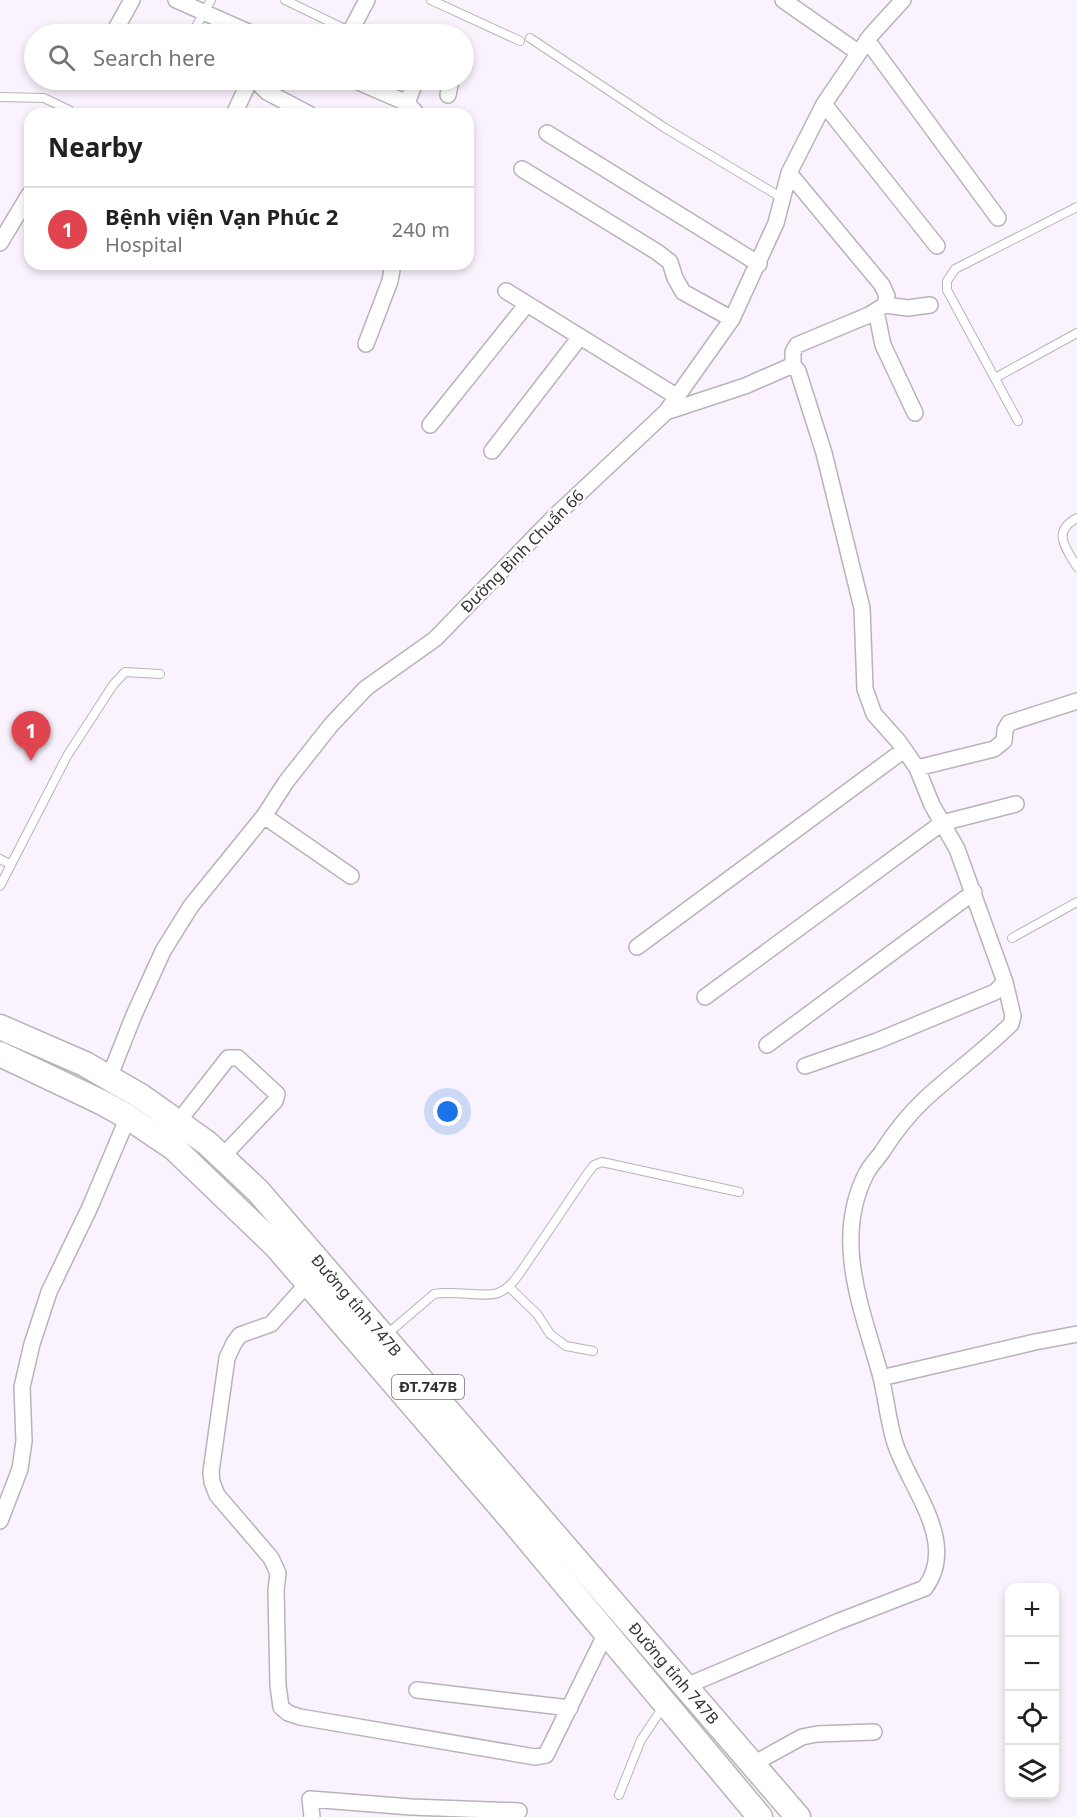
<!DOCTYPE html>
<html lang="en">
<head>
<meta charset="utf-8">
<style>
  body { margin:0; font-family:"Noto Sans",sans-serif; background:#f2f2f2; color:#202124 }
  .controls { position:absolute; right:18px; bottom:18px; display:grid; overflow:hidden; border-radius:12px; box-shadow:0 3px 9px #0003 }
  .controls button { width:54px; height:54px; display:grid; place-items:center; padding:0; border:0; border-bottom:2px solid #e0e0e0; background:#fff; color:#202124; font:30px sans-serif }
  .you { position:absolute; left:448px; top:1112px; width:21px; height:21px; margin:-15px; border:4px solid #fff; border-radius:50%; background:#1a73e8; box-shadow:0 0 0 9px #1a73e833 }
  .badge { display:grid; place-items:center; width:39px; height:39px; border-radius:50%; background:#2e5e7c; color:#fff; font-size:20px; font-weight:700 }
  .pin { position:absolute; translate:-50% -50px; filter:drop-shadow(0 2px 3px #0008) }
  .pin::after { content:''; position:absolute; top:32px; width:21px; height:18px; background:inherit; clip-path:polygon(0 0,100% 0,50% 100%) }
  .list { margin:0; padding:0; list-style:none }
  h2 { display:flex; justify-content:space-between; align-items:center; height:78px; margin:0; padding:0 24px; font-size:26px }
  h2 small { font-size:20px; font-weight:400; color:#757577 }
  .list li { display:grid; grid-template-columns:39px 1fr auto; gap:18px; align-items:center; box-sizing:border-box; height:84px; padding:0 24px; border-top:2px solid #e0e0e0 }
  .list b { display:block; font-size:22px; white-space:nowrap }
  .list p { margin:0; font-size:20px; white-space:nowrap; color:#757577 }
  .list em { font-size:20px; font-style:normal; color:#757577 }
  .icon { flex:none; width:33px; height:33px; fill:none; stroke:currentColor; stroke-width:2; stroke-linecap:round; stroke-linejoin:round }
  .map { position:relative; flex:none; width:1077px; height:1817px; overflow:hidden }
  .search { position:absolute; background:#fff; box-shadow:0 3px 9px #0003; left:24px; top:24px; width:450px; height:66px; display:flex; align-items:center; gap:15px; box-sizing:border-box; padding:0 21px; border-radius:33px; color:#757577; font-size:22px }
  .panel { position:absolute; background:#fff; box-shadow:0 3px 9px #0003; left:24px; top:108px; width:450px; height:162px; border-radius:18px }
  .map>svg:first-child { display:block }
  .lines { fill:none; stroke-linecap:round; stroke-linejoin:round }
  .service-casing { stroke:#b9b2bb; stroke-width:10 }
  .minor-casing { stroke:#b9b2bb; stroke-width:18 }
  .primary-casing { stroke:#b9b2bb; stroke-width:27 }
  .service { stroke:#fff; stroke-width:8 }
  .minor { stroke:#fff; stroke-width:15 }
  .primary { stroke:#fff; stroke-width:24 }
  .labels { text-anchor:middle; stroke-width:4.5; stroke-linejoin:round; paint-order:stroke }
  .shield { fill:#fff; stroke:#716f72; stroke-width:1.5 }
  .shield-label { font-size:15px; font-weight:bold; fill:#343135 }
  .street-label { font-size:16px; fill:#343135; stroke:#fff }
</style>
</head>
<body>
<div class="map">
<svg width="1077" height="1817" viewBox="0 0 1077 1817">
  <rect width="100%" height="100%" fill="#faf2fc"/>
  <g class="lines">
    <!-- service casing -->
    <g class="service-casing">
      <path id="service" d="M285 0 351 32
        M431 0 520 41
        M192 34 211 0
        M530 38 665 128 782 198
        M164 84 167 80
        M0 97 44 98 69 110
        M995 378 1077 333
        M1018 421 947 290V281L955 269 1077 207
        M1077 518C1051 532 1066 548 1077 567
        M0 859 10 864
        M0 886 67 756 113 685 125 672 160 674
        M1012 938 1077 902
        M509 1287 537 1314 550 1334 566 1346 593 1351
        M386 1335 434 1294C453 1290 485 1298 498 1293 508 1289 514 1281 520 1273L587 1174 594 1165 602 1162 739 1192
        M619 1795 641 1740 663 1707"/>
    </g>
    <!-- minor casing -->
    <g class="minor-casing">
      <path id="minor" d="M176 0 253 34
        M783 0 859 53
        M113 34 132 0
        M349 34 367 0
        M867 40 998 218
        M255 80 267 92 309 114
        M354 80 407 103 417 114
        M448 95 451 80
        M407 103 416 80
        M824 104 937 246
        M234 114 250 80
        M547 133 759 264
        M522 169 657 252 670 262 675 278 683 292 732 319
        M789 173 882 285 887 296 885 305 869 315 797 345 793 352V365
        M0 243 29 195
        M506 291 676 396
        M885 305 908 308 930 305
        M876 311 883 345 915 413
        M366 344 390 281 393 264
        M666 412 745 386 793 365 798 371 824 453 862 608 865 689 874 714 899 742 917 768 932 805 957 849 1005 982 995 992 877 1041 805 1066
        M430 425 527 304
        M492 451 580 337
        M917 768 994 749 1004 741 1005 730 1009 723 1077 701
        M264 816 351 876
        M637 947 904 750
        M705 997 942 823 1016 804
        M767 1045 974 892
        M109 1078 134 1015 163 951 191 906 264 816 286 782 331 725 366 688 435 639 555 516 666 412 732 319 776 223 789 173 824 104 871 35 903 0
        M178 1122 228 1058H238L277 1094 275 1101 222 1157
        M308 1283 271 1324 240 1335 234 1343 227 1358 211 1472 212 1482 217 1495 271 1558 278 1573 276 1590 278 1686 281 1707 288 1713 300 1717 535 1757 546 1755 606 1633
        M881 1378 1035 1342 1077 1334
        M0 1521 20 1469 24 1441 22 1387 32 1344 49 1292 90 1207 128 1117
        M686 1686 837 1622 925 1588C960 1541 907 1485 894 1440 888 1419 886 1398 881 1377 863 1311 832 1241 866 1174 870 1166 877 1159 882 1152 894 1133 909 1114 925 1099 953 1073 984 1051 1011 1024L1013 1016 1005 982
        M417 1690 570 1708
        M753 1764 802 1737 817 1734 874 1732
        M312 1817 310 1799 411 1807 519 1811"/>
    </g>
    <!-- primary casing -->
    <g class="primary-casing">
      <g id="primary">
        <path id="s1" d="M0 1027 85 1064 142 1097 207 1143 258 1191 798 1817"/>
        <path d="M0 1054 103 1103 128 1117 174 1148 276 1246 512 1520 760 1817"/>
      </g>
    </g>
    <!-- service -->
    <use href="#service" class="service"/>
    <!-- minor -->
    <use href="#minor" class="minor"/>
    <!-- primary -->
    <use href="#primary" class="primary"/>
  </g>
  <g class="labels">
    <!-- shield labels -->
    <rect class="shield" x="392" y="1375" width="72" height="24" rx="4.5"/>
    <g class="shield-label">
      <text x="428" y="1392">ĐT.747B</text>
    </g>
    <!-- street labels -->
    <g class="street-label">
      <text transform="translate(522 551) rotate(-45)" y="6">Đường Bình Chuẩn 66</text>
      <text dy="6" stroke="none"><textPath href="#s1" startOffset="459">Đường tỉnh 747B</textPath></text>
      <text dy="6" stroke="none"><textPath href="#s1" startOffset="945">Đường tỉnh 747B</textPath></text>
    </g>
  </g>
</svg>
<div class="controls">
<button>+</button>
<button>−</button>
<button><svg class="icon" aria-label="locate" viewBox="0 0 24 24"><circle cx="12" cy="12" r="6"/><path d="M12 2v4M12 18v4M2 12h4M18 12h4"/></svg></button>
<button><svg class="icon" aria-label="layers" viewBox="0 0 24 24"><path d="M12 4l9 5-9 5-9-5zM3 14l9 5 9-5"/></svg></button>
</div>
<div class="you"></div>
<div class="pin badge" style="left:31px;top:761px;background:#e0444e">1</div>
<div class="search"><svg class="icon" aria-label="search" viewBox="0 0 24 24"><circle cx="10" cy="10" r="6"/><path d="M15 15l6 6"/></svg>Search here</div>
<section class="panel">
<h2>Nearby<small></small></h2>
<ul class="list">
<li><span class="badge" style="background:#e0444e">1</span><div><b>Bệnh viện Vạn Phúc 2</b><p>Hospital</p></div><em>240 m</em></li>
</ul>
</section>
</div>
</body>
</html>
